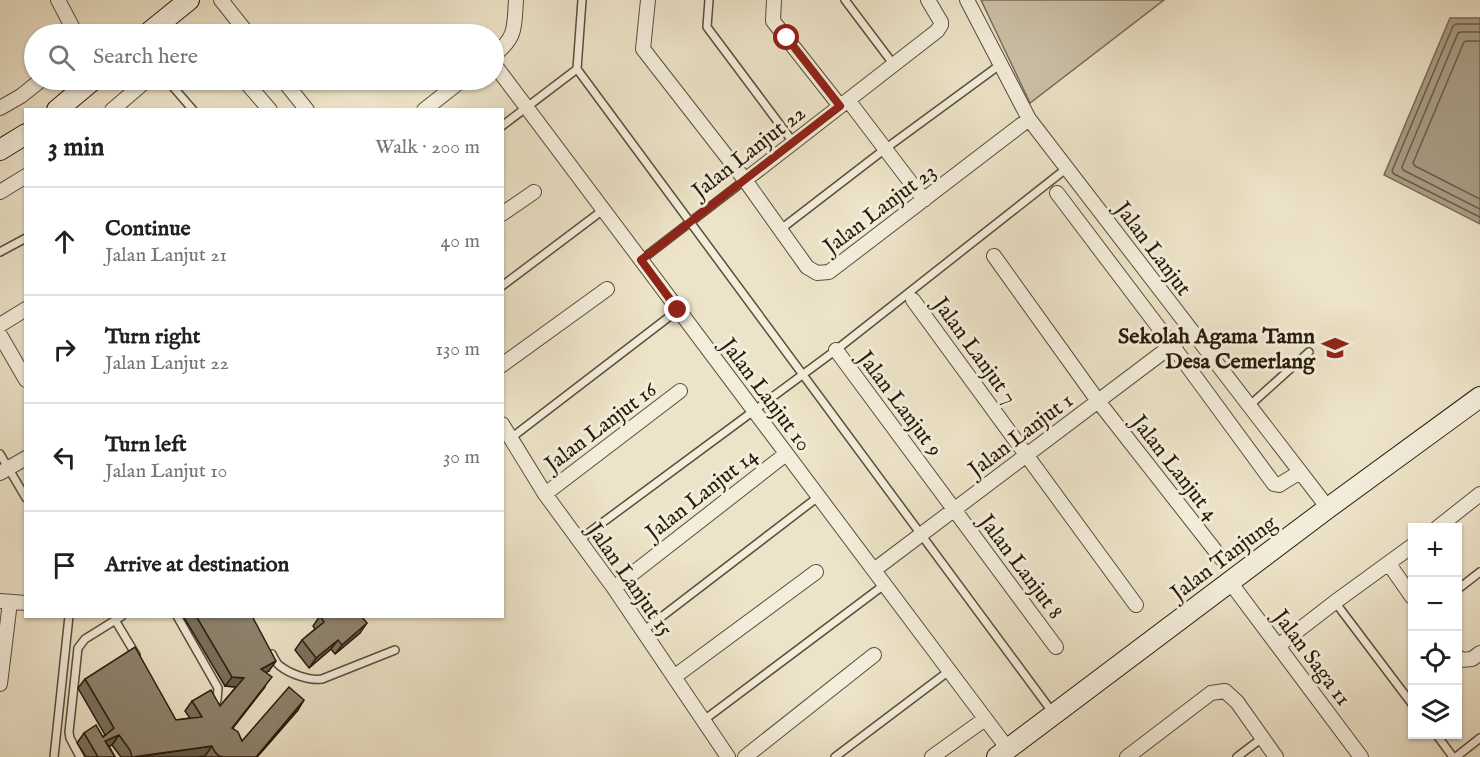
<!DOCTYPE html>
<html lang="en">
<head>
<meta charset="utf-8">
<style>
  body { margin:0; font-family:"IM FELL English",serif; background:#f6f6f6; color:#202124 }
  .controls { position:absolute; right:18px; bottom:18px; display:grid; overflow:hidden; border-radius:0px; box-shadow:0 2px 4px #0004 }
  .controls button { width:54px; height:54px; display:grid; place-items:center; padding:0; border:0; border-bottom:2px solid #e0e0e0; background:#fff; color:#202124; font:30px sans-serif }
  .stop { position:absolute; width:18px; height:18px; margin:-14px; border:4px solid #8f2418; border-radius:50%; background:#fff }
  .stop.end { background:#8f2418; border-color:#fff; box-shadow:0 2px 6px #0008 }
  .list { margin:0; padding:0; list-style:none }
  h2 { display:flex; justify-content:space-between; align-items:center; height:78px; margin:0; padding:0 24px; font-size:26px }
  h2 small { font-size:20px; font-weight:400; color:#757577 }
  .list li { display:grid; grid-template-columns:39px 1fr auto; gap:18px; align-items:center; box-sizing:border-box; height:108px; padding:0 24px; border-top:2px solid #e0e0e0 }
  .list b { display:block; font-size:22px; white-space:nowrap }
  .list p { margin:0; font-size:20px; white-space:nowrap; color:#757577 }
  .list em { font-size:20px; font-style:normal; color:#757577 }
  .icon { flex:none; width:33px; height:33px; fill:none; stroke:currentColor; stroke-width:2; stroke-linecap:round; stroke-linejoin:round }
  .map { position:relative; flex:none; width:1480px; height:757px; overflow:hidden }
  .search { position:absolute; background:#fff; box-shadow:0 2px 4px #0004; left:24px; top:24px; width:480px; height:66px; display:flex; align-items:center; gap:15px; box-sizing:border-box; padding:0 21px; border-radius:33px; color:#757577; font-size:22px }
  .panel { position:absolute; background:#fff; box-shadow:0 2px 4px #0004; left:24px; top:108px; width:480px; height:510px; border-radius:0px }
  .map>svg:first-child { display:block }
  .green { fill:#ccc1a8; stroke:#7a6e5a; stroke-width:1.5 }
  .water { fill:#aa9f88; stroke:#766b56; stroke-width:1.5 }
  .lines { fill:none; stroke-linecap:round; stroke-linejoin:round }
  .shore { stroke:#695e4a; stroke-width:1.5 }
  .lane-casing { stroke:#594e3b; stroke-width:10 }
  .street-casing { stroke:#594e3b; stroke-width:16 }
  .secondary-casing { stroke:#281c0c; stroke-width:22 }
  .lane { stroke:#f3eddb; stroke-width:7 }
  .street { stroke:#f3eddb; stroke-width:14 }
  .secondary { stroke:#f3eddb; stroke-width:20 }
  .wall { fill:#7a715f; stroke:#281c0c; stroke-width:1.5 }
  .shaded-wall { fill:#635c4d; stroke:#281c0c; stroke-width:1.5 }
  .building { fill:#8e836e; stroke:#281c0c; stroke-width:1.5 }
  .route { stroke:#8f2418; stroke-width:8 }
  .labels { text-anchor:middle; stroke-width:6; stroke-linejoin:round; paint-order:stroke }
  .street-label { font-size:22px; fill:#281c0c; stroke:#f3eddb }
  .poi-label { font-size:22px; font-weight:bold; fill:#281c0c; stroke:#f3eddb; text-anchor:end }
</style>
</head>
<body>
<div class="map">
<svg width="1480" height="757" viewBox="0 0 1480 757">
  <rect width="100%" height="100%" fill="#ede3c8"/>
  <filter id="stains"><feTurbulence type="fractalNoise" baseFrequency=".00333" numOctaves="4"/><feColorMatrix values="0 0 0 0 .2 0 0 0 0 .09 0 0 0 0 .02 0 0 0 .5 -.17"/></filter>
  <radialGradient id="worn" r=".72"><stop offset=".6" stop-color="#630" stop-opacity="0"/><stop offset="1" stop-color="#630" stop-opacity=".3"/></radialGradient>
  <!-- green -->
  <path class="green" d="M981 0H1164L1030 103Z"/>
  <!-- water -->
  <path class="water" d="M1450 18H1480V224L1384 175Z"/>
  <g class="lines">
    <!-- shore -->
    <path class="shore" d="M1480 24H1456L1453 26 1392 171 1394 174 1480 217
      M1480 32H1461L1458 33 1402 167 1403 170 1480 209
      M1480 41H1467L1464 42 1413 163 1415 166 1480 199"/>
    <!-- lane casing -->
    <g class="lane-casing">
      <path id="lane" d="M709 0 707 27 793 142
        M845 0 894 65
        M577 69 1053 713
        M167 80 193 110
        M502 126 577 69 582 0
        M781 229 885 149 1001 64
        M0 252 26 238
        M641 260 745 180
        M502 286 603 210
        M1249 406 1309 352
        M511 438 678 310
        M0 454 26 498
        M579 540 836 350 1067 168
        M1458 589 1480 572
        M1335 602 1412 704
        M177 616 218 688 217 700 213 706
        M115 620 136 655
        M643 631 818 497
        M272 654C274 658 276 663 280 666 290 674 310 681 322 679L395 650
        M704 720 884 585
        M1436 734 1453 757
        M54 757 69 616
        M80 757 70 738 69 732 78 648 85 639 122 616
        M835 757 949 671
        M1237 757 1262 738
        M1456 757 1480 738"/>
    </g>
    <!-- street casing -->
    <g class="street-casing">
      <path id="street" d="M58 0 76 34
        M221 0 248 34
        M648 0 643 49 745 180 807 267 817 273 829 272 1029 119
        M774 0 773 21 840 106
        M967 0 1029 119 1328 508
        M494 55C517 37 514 27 516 0
        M494 64 1008 749
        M244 80 270 110
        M283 80 307 110
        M848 100 924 200
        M0 108 21 96 41 80
        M112 110 147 80
        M424 110 462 80
        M745 180 937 31 941 25V22L928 0
        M0 192 26 176
        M1057 193 1172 345 1274 484 1279 485 1300 472
        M502 214 534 192
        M994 256 1098 401 1221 558
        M913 300 1136 605
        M0 325 26 309
        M0 335 26 380
        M836 350 1056 647
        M502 365 607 289
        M502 424 545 494 614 588 728 757
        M0 473 26 458
        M545 494 680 391
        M1437 528 1480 494
        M1389 564 1412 597
        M874 570 1191 331
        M1230 582 1361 757
        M614 588 786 454
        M0 601 26 603
        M1278 646 1335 602 1412 546
        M1458 657 1461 660 1472 659 1480 653
        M674 677 816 572
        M0 684 10 602
        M745 757 874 655
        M932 757 985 719
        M1127 757 1211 693 1225 691 1237 702 1276 757"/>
    </g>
    <!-- secondary casing -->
    <g class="secondary-casing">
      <path id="secondary" d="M147 34 189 0
        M57 110 93 80
        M0 150 26 134
        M997 757 1328 508 1480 397"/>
    </g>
    <!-- lane -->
    <use href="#lane" class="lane"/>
    <!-- street -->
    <use href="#street" class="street"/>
    <!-- secondary -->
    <use href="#secondary" class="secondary"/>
  </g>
  <!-- wall -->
  <path class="wall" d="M183 616H252L269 671 265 672V687L233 728 242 741 298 710 257 757H206L205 756 197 757H121L112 745 109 746 115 757H86L77 743 84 733 103 737 105 735 78 688 85 679 176 720 190 718 185 711 192 701 220 706 236 687 225 686Z
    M320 616 360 633 335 654 331 649 309 668 295 650 302 640 315 629 313 626Z"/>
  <!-- shaded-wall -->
  <path class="shaded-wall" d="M367 623 360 633 335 654 342 645Z
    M338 640 331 649 309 668 316 658Z
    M276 661 269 671 254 679 261 669Z
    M232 677 244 678 237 687 225 686Z
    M304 700 298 710 257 757H256Z
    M119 735 112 745 98 750 105 741Z
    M212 746 205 756 197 757H137Z"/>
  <!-- building -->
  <path class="building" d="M196 616H252L276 661 261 669 272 677 232 728 238 732 242 741 289 687 304 700 256 757H224L219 756 215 752 212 746 132 757 130 750 119 735 105 741 115 757H98L84 733 96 725 103 737 114 728 85 679 135 647 176 720 202 717 192 701 211 690 220 706 244 678 232 677Z
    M320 616H361L367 623 342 645 338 640 316 658 302 640 324 622Z"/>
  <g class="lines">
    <!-- route -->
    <path class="route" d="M678 310 641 260 840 106 787 38"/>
  </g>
  <!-- icons -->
  <defs>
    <g id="school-bare" transform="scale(2.07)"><path d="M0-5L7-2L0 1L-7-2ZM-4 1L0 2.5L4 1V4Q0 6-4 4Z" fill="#8f2418" stroke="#f3eddb" stroke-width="2.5" paint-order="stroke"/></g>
  </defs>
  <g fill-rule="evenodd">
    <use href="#school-bare" x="1335" y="348"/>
  </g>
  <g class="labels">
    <!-- street labels -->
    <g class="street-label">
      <text transform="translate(748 151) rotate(-38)" y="8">Jalan Lanjut 22</text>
      <text transform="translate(879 208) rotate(-37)" y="8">Jalan Lanjut 23</text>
      <text transform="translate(1154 248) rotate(53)" y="8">Jalan Lanjut</text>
      <text transform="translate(976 350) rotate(54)" y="8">Jalan Lanjut 7</text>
      <text transform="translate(767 394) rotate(53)" y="8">Jalan Lanjut 10</text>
      <text transform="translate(901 403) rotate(53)" y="8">Jalan Lanjut 9</text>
      <text transform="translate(600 426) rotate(-37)" y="8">Jalan Lanjut 16</text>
      <text transform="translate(1020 434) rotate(-37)" y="8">Jalan Lanjut 1</text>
      <text transform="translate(1176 467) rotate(52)" y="8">Jalan Lanjut 4</text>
      <text transform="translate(701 493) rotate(-38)" y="8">Jalan Lanjut 14</text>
      <text transform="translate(1223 557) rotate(-37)" y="8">Jalan Tanjung</text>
      <text transform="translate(1022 566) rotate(53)" y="8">Jalan Lanjut 8</text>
      <text transform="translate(631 579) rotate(55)" y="8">Jalan Lanjut 15</text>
      <text transform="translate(1313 657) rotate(53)" y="8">Jalan Saga 11</text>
    </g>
    <!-- poi labels -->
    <g class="poi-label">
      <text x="1315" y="343">Sekolah Agama Tamn<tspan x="1315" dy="25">Desa Cemerlang</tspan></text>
    </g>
  </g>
  <rect width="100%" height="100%" filter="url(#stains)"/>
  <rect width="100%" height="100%" fill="url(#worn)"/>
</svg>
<div class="controls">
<button>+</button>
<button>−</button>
<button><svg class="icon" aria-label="locate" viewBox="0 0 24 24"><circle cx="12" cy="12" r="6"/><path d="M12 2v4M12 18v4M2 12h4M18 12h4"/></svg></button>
<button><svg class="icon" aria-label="layers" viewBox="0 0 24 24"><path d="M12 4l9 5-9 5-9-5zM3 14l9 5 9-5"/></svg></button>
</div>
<div class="stop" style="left:787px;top:38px"></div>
<div class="stop end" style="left:678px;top:310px"></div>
<div class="search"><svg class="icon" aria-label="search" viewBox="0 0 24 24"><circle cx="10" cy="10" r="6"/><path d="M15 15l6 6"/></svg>Search here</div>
<section class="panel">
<h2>3 min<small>Walk · 200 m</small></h2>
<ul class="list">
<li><svg class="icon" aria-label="ahead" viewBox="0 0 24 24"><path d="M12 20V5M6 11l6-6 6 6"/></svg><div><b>Continue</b><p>Jalan Lanjut 21</p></div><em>40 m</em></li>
<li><svg class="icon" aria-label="right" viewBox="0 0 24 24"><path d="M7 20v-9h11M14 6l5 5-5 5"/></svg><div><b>Turn right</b><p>Jalan Lanjut 22</p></div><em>130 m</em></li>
<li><svg class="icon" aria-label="left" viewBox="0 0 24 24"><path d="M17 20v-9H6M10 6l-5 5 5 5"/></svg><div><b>Turn left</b><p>Jalan Lanjut 10</p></div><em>30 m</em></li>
<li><svg class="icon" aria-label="arrive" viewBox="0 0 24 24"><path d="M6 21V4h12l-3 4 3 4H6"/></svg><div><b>Arrive at destination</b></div></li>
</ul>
</section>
</div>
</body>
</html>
